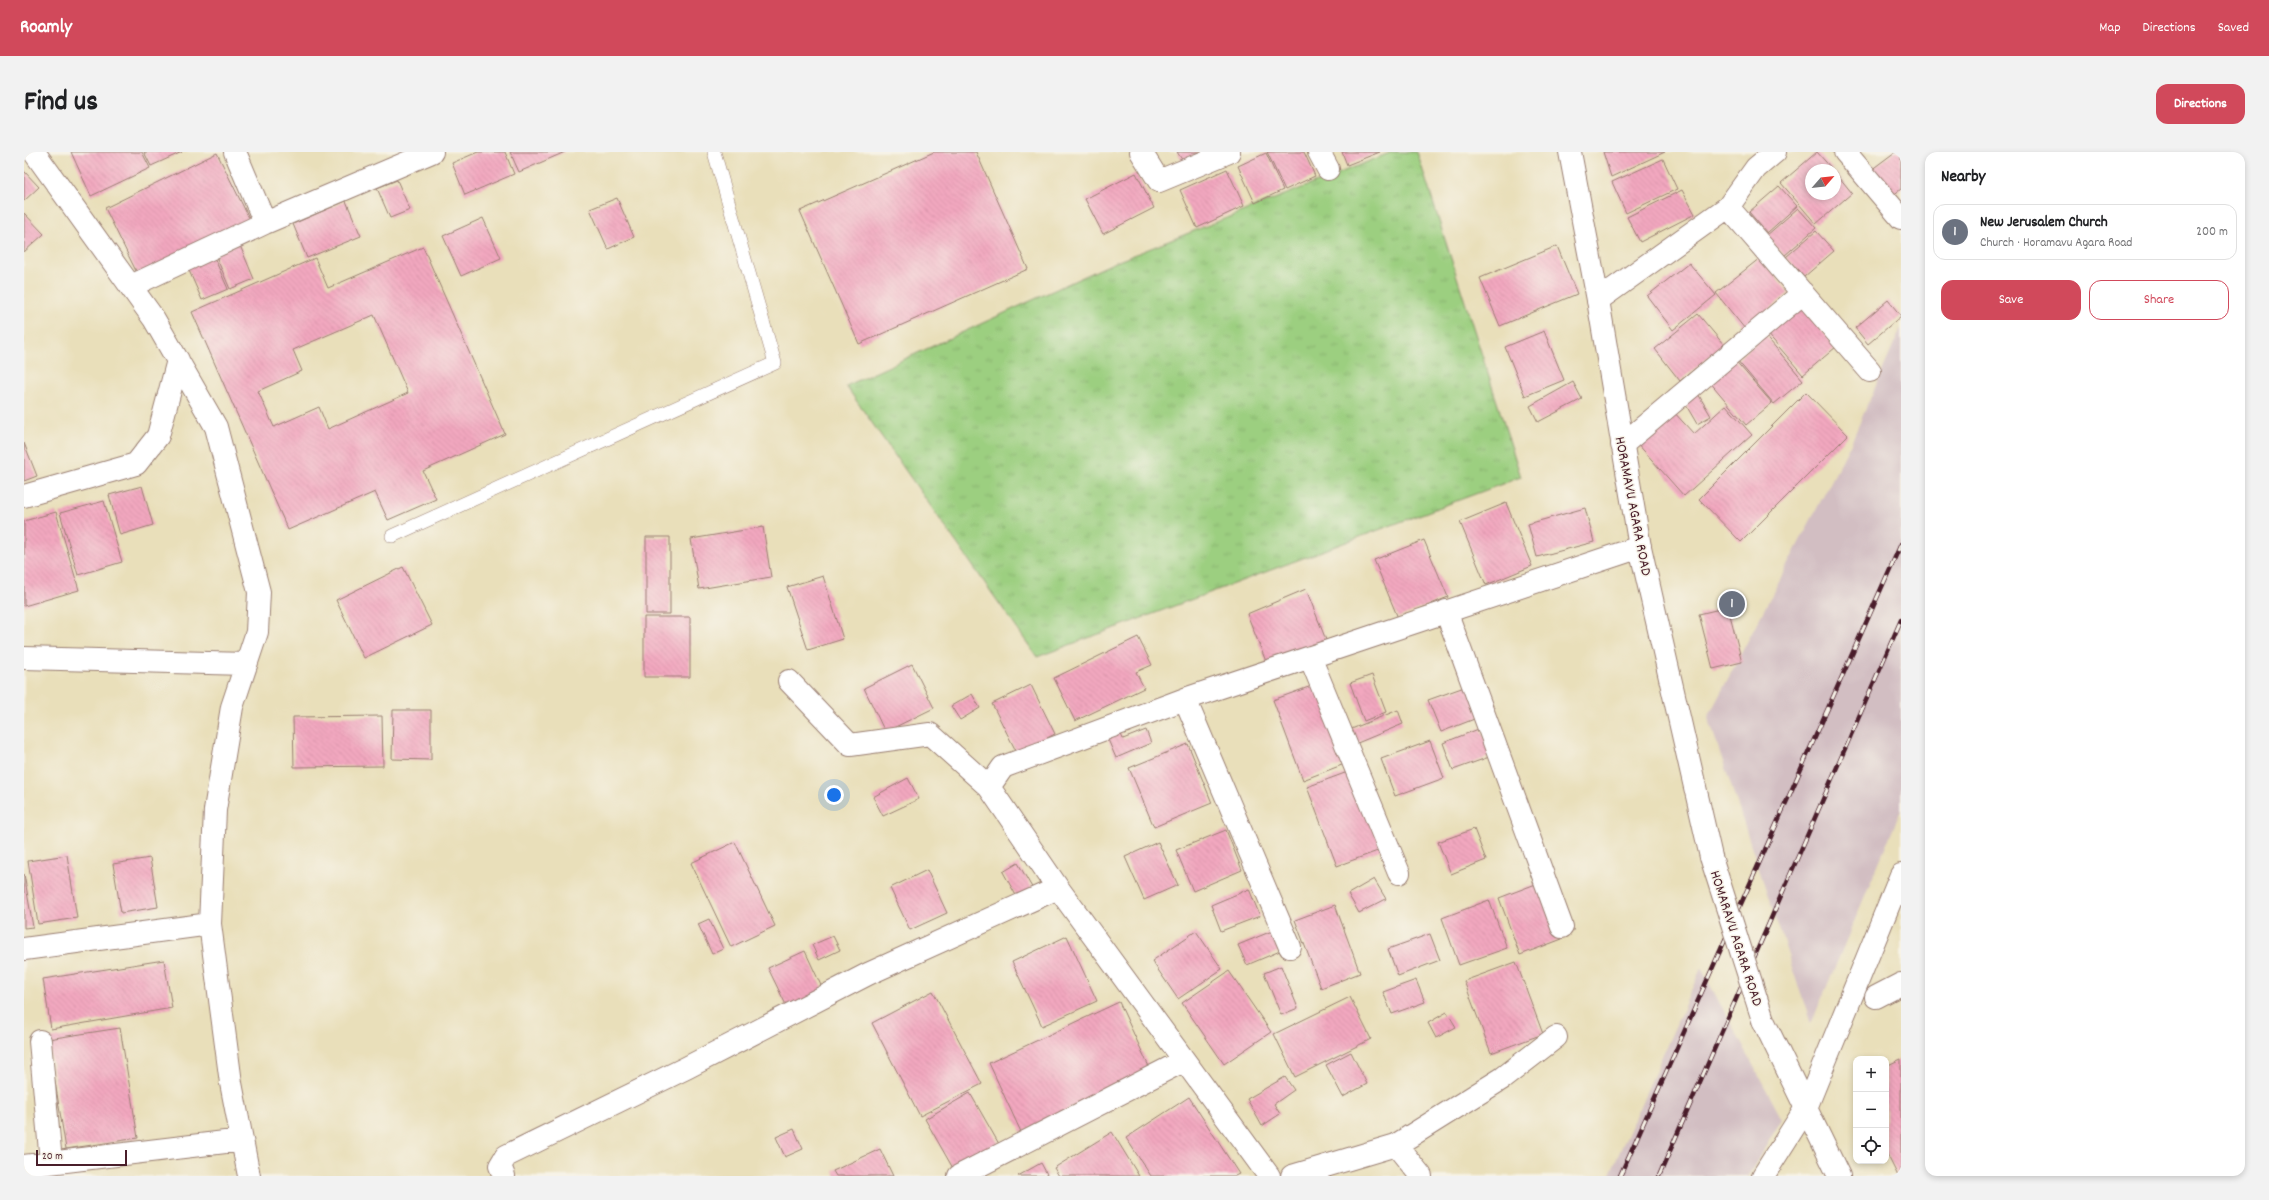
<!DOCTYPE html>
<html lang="en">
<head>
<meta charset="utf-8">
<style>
  body { margin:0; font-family:Dekko,sans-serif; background:#f2f2f2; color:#202124 }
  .controls { position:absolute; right:12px; bottom:12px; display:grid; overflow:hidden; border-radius:8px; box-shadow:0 2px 6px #0003 }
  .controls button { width:36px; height:36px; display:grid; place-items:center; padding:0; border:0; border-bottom:1px solid #e0e0e0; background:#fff; color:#202124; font:20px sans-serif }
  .compass { position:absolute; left:1781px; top:12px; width:36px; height:36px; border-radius:50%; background:#fff; box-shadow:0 2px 6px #0003; rotate:62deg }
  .scale { position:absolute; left:12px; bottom:10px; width:91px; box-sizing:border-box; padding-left:4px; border:2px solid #4a1f2b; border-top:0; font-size:11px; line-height:14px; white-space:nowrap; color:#4a1f2b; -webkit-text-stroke:3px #f7f3e8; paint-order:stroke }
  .you { position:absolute; left:810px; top:643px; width:14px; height:14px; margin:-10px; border:3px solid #fff; border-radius:50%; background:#1a73e8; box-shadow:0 0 0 6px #1a73e833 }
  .badge { display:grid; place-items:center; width:26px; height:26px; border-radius:50%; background:#d1495b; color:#fff; font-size:13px; font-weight:700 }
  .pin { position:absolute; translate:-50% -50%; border:2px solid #fff; box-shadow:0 1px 4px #0006 }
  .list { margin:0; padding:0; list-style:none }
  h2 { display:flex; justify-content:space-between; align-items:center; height:52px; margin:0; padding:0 16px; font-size:17px }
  h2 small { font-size:13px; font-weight:400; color:#757577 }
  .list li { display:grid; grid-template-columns:26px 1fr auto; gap:12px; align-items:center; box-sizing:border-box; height:56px; margin:0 8px 8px; padding:0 8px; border:1px solid #e0e0e0; border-radius:12px }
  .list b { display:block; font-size:15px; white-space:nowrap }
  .list p { margin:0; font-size:13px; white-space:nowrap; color:#757577 }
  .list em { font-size:13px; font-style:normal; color:#757577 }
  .actions { display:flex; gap:8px; padding:12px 16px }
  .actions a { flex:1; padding:9px 0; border:1px solid #d1495b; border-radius:12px; text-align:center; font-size:14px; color:#d1495b }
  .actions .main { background:#d1495b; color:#fff }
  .icon { flex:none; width:22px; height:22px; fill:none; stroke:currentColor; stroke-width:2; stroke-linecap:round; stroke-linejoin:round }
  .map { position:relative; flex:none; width:1877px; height:1024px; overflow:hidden; border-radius:12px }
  header { display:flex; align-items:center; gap:24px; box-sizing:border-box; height:56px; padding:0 20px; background:#d1495b; color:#fff }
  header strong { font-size:19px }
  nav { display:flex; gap:22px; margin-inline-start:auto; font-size:14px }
  .intro { display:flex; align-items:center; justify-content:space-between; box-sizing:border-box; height:96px; padding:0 24px }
  h1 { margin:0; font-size:28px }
  .button { padding:10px 18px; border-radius:12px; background:#d1495b; color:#fff; font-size:14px; font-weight:700 }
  main { display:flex; gap:24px; padding:0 24px }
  aside { flex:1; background:#fff; border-radius:12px; box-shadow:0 2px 6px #0003 }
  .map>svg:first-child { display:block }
  .industrial { fill:#d2bec2 }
  .grass { fill:url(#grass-tufts); stroke:#737756 }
  .building { fill:url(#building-back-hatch); fill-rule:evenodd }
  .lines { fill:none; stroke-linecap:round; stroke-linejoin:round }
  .service-casing { stroke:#9a7f72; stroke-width:14 }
  .minor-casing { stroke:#9a7f72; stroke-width:24 }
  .tertiary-casing { stroke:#9a7f72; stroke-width:24 }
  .service { stroke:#fff; stroke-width:13 }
  .minor { stroke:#fff; stroke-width:22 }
  .tertiary { stroke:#fff; stroke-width:22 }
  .rail-casing { stroke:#4a1f2b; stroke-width:4.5 }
  .rail { stroke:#f7f3e8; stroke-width:3; stroke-dasharray:9; stroke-linecap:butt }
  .tertiary-bridge-casing { stroke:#9a7f72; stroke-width:24; stroke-linecap:butt }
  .tertiary-bridge { stroke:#fff; stroke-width:22 }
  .labels { text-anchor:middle; stroke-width:3; stroke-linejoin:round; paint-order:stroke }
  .street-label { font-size:15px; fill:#4a1f2b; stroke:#f7f3e8 }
</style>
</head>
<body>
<header>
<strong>Roamly</strong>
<nav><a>Map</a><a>Directions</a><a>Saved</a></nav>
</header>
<div class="intro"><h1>Find us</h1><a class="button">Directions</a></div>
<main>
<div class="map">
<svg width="1877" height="1024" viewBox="0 0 1877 1024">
  <defs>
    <pattern id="grass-tufts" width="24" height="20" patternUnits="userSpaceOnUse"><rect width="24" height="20" fill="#9ccf80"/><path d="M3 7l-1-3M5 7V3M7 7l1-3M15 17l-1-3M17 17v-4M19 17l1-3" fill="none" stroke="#88b16f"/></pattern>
    <pattern id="building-back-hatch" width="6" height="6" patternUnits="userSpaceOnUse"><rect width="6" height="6" fill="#f2a7bf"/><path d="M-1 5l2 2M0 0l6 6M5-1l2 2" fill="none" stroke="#d18fa4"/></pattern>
  </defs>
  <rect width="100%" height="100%" fill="#f7f3e8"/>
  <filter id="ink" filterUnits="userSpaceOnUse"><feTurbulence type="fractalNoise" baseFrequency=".025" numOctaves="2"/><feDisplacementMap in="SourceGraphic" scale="8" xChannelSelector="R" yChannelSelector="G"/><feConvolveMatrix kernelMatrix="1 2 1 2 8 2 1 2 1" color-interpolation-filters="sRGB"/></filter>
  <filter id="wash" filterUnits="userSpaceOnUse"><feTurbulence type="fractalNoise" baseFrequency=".012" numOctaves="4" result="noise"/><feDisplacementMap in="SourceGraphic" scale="16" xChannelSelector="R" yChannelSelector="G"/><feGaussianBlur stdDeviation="0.9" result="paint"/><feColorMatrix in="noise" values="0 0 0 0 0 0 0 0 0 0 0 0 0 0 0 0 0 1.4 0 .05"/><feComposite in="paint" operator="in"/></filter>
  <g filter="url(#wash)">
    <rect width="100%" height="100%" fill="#e9dfba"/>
    <!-- industrial -->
    <path class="industrial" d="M1877 176V658L1787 872 1684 565 1826 293Z
      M1677 816 1758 967 1724 1024H1585Z"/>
    <!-- grass -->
    <path class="grass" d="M1368 0H1393L1497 325 1013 505 822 234 1087 112Z"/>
    <g id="blocks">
      <!-- building -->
      <path class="building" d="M47 0H118L126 16 67 44Z
        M120 0H158L127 14Z
        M454 0H481L490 22 441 43 428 11Z
        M486 0H541L495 20Z
        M910 0H952L1004 117 835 192 776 59Z
        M1153 0H1175L1159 9Z
        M1243 0H1280L1291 24 1261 38Z
        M1318 0H1356L1323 13Z
        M1579 0H1641L1587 25Z
        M1793 0 1809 18H1787V42H1811V20L1828 41 1792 72 1757 31Z
        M1871 0H1877V37L1868 44 1847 18Z
        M193 1 226 68 114 123 81 56Z
        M1242 1 1259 38 1231 51 1214 14Z
        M1639 7 1653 37 1602 61 1588 30Z
        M1203 17 1220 54 1173 76 1156 38Z
        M0 19 15 35 0 49Z
        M1112 21 1130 56 1079 82 1061 47Z
        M373 28 386 58 366 66 353 36Z
        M1755 34 1773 54 1743 81 1725 60Z
        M1658 38 1671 62 1616 90 1603 65Z
        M593 46 610 85 584 97 566 57Z
        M322 49 337 84 283 106 269 72Z
        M1774 56 1792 76 1760 104 1742 84Z
        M0 61 20 82 0 100Z
        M459 66 477 106 437 124 419 84Z
        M1792 79 1810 99 1780 125 1762 105Z
        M215 91 230 127 206 137 191 102Z
        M1533 94 1553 142 1476 174 1456 126Z
        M399 95 481 282 399 319 412 347 364 368 351 340 264 378 168 160 291 106 304 136ZM350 163 384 241 304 277 295 255 250 275 234 239 278 219 269 198Z
        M189 103 204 137 178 148 163 114Z
        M1736 106 1765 141 1721 177 1692 141Z
        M1665 111 1692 143 1649 178 1623 144Z
        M1864 148 1877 164 1844 192 1831 176Z
        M1776 153 1812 195 1779 223 1743 181Z
        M1674 162 1700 193 1656 229 1631 197Z
        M1520 179 1540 228 1501 244 1481 195Z
        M1741 183 1779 228 1750 252 1713 208Z
        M1710 207 1748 251 1722 273 1685 229Z
        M1549 230 1558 247 1514 270 1506 254Z
        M1673 240 1687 264 1673 272 1659 248Z
        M1782 240 1824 283 1717 390 1675 347Z
        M1702 253 1728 283 1660 344 1612 290 1648 258 1670 282Z
        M0 291 13 324 0 329Z
        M118 334 129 373 96 383 85 343Z
        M80 349 98 410 54 423 36 361Z
        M1482 351 1508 414 1462 433 1436 370Z
        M1561 356 1570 390 1513 405 1504 372Z
        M32 360 55 438 0 454V369Z
        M739 375 747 425 675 437 667 387Z
        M622 385H646V462H622Z
        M1400 388 1424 445 1374 466 1350 408Z
        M379 415 408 473 340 506 312 448Z
        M799 424 819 487 784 498 763 435Z
        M1282 437 1302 488 1243 512 1223 462Z
        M1704 455 1718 510 1689 517 1675 462Z
        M620 465H666V525H620Z
        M1114 485 1128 513 1112 520 1120 536 1051 569 1030 526Z
        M888 512 910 556 861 580 840 536Z
        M1348 523 1362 560 1340 569 1326 531Z
        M1293 532 1323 611 1279 628 1249 548Z
        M1007 533 1031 582 993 601 968 552Z
        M1446 533 1458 564 1417 580 1404 548Z
        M948 542 956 556 936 568 927 554Z
        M369 558H407V608L368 607Z
        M1374 558 1379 572 1331 592 1325 578Z
        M358 564 359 614 270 615 269 565Z
        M1457 576 1468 604 1429 618 1419 591Z
        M1095 577 1099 587 1122 578 1127 591 1092 606 1082 583Z
        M1406 589 1420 626 1371 644 1357 607Z
        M1164 592 1188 651 1130 675 1105 616Z
        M1329 618 1359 697 1313 714 1283 635Z
        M884 626 895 647 859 664 849 645Z
        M1450 677 1462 708 1427 722 1414 690Z
        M1202 678 1218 718 1169 739 1152 698Z
        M711 690 751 774 707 795 667 711Z
        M1134 690 1154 733 1120 748 1101 705Z
        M43 703 53 766 14 772 4 709Z
        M126 706 134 755 97 761 89 712Z
        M994 711 1010 739 994 747 979 720Z
        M903 718 923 761 886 778 866 736Z
        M0 722 9 775 0 776Z
        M1350 727 1362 747 1335 761 1324 742Z
        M1517 730 1538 787 1496 803 1475 746Z
        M1225 737 1236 764 1197 779 1187 753Z
        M1465 748 1483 796 1435 813 1418 766Z
        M1311 753 1336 821 1297 836 1271 768Z
        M685 767 699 797 688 802 674 772Z
        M1172 779 1198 817 1154 847 1128 809Z
        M1248 779 1256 799 1223 813 1214 793Z
        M1406 782 1416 808 1374 824 1364 797Z
        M809 784 816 798 795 808 788 793Z
        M1043 784 1073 849 1018 874 988 810Z
        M781 799 801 842 765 859 744 816Z
        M140 808 148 856 27 877 19 827Z
        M1492 810 1519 882 1467 901 1440 829Z
        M1257 814 1274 856 1257 863 1240 821Z
        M1205 819 1247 880 1200 912 1158 851Z
        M1392 828 1401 850 1368 862 1359 840Z
        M909 839 958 932 896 964 848 871Z
        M1326 845 1347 887 1271 925 1250 882Z
        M1095 850 1127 919 997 980 965 911Z
        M1423 860 1432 875 1412 886 1404 871Z
        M96 876 114 986 42 997 24 887Z
        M1327 900 1343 932 1319 945 1302 913Z
        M1877 907V1024H1874L1862 1000V914Z
        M1261 925 1270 938 1250 952 1256 962 1238 974 1223 947Z
        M946 941 975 992 930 1018 901 967Z
        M1165 945 1215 1022 1211 1024H1127L1102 986Z
        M770 977 779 997 761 1005 752 985Z
        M1088 980 1115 1024H1035L1030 1016Z
        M856 997 869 1024H812L809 1019Z
        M1017 1011 1024 1024H994Z"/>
    </g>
  </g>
  <g filter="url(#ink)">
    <use href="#blocks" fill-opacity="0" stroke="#9a7f72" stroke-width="1"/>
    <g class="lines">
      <!-- service casing -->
      <g class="service-casing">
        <path id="service" d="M368 384 751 211 690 0"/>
      </g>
      <!-- minor casing -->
      <g class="minor-casing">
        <path id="minor" d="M10 0 130 167 192 275 235 440 233 480 208 555 191 658 186 772 207 931 225 1024
          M211 0 241 71
          M1117 0 1135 29 1205 0
          M1295 0 1304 17
          M1821 0 1877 66
          M1704 55 1846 219
          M107 134 241 71 408 0
          M1574 148 1704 55 1732 16 1751 0
          M1598 293 1779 141
          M0 344 112 312 134 284 154 208
          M1422 459 1538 775
          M1286 505 1375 721
          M0 506 221 512
          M765 529 826 593 906 582 965 635 1034 736 1245 1024
          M1161 547 1266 795
          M965 635 979 615 1161 547 1616 395
          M0 797 186 772
          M1852 845 1877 832
          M16 889 27 1010
          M1372 993 1397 1024
          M0 1014 218 988
          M480 1024 476 1014 482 1004 662 916 844 822 1034 736
          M935 1024 1159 909
          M1268 1024 1372 993 1479 926 1532 885
          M1739 1024 1782 956 1877 723"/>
      </g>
      <!-- tertiary casing -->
      <g class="tertiary-casing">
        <path id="tertiary" d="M1546 0 1574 148 1616 395 1687 705
          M1739 868 1815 1024"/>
      </g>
      <!-- service -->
      <use href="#service" class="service"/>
      <!-- minor -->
      <use href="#minor" class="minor"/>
      <!-- tertiary -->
      <use href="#tertiary" class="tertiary"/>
      <!-- rail casing -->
      <g class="rail-casing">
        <path id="rail" d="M1596 1024 1877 392
          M1635 1024 1877 468"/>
      </g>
      <!-- rail -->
      <use href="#rail" class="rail"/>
      <!-- tertiary-bridge casing -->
      <g class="tertiary-bridge-casing">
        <path id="tertiary-bridge" d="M1687 705 1739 868"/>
      </g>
      <!-- tertiary-bridge -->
      <use href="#tertiary-bridge" class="tertiary-bridge"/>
    </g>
  </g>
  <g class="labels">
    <!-- street labels -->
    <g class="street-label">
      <text transform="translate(1610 354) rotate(79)" y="5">HORAMAVU AGARA ROAD</text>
      <text transform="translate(1713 786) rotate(72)" y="5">HOMARAVU AGARA ROAD</text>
    </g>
  </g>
</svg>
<div class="controls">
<button>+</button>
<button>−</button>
<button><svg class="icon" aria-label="locate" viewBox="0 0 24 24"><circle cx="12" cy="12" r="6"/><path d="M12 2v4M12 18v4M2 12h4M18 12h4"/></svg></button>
</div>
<svg class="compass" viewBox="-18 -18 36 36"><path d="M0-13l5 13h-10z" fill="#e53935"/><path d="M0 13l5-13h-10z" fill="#757577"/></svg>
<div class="scale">20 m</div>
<div class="you"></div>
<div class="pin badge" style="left:1708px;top:452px;background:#6b7280">1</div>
</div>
<aside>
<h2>Nearby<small></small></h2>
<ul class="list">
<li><span class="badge" style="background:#6b7280">1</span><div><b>New Jerusalem Church</b><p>Church · Horamavu Agara Road</p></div><em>200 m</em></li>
</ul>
<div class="actions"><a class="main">Save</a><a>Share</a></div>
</aside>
</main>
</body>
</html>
